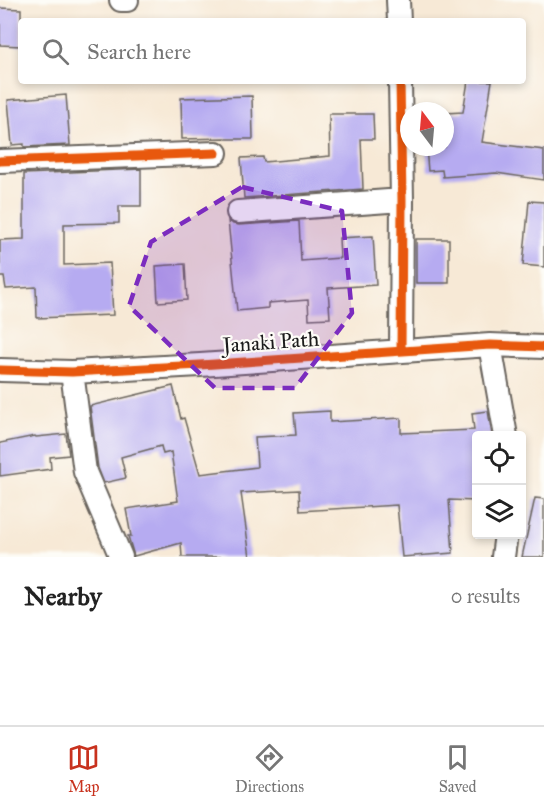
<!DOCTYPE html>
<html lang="en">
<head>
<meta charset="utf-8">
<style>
  body { margin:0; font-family:"IM FELL Great Primer",serif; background:#f2f2f2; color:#222 }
  .controls { position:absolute; right:18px; bottom:18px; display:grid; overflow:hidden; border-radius:6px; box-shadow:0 3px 9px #0003 }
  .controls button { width:54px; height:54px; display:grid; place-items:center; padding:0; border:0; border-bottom:2px solid #e0e0e0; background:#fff; color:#222; font:30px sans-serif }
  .compass { position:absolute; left:400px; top:102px; width:54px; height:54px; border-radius:50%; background:#fff; box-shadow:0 3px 9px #0003; rotate:344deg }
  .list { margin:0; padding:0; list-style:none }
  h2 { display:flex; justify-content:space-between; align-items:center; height:78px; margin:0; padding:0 24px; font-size:26px }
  h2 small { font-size:20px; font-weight:400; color:#767676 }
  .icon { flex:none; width:33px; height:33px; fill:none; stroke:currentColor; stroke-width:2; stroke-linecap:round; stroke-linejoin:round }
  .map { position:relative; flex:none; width:544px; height:557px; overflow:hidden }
  .search { position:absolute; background:#fff; box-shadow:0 3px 9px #0003; left:18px; right:18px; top:18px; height:66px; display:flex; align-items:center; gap:15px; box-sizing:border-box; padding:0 21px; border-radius:6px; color:#767676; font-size:22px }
  .sheet { height:168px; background:#fff }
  nav { display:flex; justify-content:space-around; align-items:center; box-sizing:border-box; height:84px; border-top:2px solid #e0e0e0; background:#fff; font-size:16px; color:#767676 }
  nav a { display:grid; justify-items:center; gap:3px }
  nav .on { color:#c8321e }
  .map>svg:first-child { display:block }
  .building { fill:#b6abf1 }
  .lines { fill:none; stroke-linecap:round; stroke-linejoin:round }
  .street-casing { stroke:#69645d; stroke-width:26 }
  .street { stroke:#fff; stroke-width:22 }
  .cycleway-casing { stroke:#fdfcf7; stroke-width:13 }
  .cycleway { stroke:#e8590c; stroke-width:9 }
  .marked { fill:#7b2cbf; fill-opacity:0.2; stroke:#7b2cbf; stroke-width:4.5; stroke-dasharray:12 8; stroke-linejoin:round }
  .labels { text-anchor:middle; stroke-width:4.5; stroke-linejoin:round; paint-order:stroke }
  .street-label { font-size:21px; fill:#1c1c1c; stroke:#fdfcf7 }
</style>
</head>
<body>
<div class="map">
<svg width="544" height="557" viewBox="0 0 544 557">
  <rect width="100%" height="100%" fill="#fdfcf7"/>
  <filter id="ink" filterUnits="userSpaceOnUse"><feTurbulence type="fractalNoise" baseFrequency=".0167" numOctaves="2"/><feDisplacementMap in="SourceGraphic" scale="12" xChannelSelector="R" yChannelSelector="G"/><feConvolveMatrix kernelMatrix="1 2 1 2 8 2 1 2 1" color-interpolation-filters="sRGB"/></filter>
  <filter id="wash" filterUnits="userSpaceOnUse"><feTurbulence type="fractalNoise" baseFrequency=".008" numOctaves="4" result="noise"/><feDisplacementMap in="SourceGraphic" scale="24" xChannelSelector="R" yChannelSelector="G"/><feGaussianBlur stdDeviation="1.35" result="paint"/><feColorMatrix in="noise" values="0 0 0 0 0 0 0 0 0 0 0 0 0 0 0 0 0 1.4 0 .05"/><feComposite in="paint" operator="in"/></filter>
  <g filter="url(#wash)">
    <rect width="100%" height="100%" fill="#f7e9d6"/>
    <g id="blocks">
      <!-- building -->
      <path class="building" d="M0 8 21 9V46L0 45Z
        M468 81H492L482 142 544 150V180L496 173 443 177 442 170 428 171 426 147H445V113L463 112Z
        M66 95 70 145 24 147V144L12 145 8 100Z
        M252 96 253 139H226V138L182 139 181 98Z
        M329 114H373L374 139H361L363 189 244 198 241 158 263 157 264 162 330 156Z
        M141 169V206H119V223L64 224V265L110 263 113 315 37 318 36 287 6 289 4 277H0V240L24 239V174Z
        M529 201 544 202V267L523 265Z
        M228 220 233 224 239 225 299 221 301 261 340 258 339 238 373 236 376 285 328 288 330 318 309 319 308 300 268 303V308L237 311Z
        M416 239H449V283H416Z
        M185 264 187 300 158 302 156 266Z
        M173 386 181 419 184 418 200 474 257 467 255 437 296 435 294 413 330 411V422L401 418V433L474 430 472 413 488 411 492 435H477V501L449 500 453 553 402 557 397 505 300 511 299 490 241 493 250 557H182L181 543 134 556 128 536H131L126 509 178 501 171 452 163 454 161 446 121 457 126 478 104 483 98 468 90 406Z
        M66 434 69 455 50 457 51 469 0 476V443L35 436 36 437Z
        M535 498 544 499V557H522Z"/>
    </g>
  </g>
  <g filter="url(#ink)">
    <use href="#blocks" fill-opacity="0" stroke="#69645d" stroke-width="1.5"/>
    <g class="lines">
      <!-- street casing -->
      <g class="street-casing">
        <path id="street" d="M121 0H127
          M398 0 399 21
          M400 81 402 200 401 351
          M0 161 216 153
          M238 212 402 200
          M490 345 506 436
          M0 370 72 372 200 365 490 345 544 347
          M72 372 85 472 121 557
          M503 557 506 534"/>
      </g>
      <!-- street -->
      <use href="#street" class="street"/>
      <!-- cycleway casing -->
      <g class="cycleway-casing">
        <path id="cycleway" d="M400 81 402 200 401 351
          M0 161 216 153
          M0 370 72 372 200 365 490 345 544 347"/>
      </g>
      <!-- cycleway -->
      <use href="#cycleway" class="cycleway"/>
    </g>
  </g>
  <!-- marked area -->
  <path class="marked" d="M242 187 342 211 352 313 295 388H215L129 306 151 242Z"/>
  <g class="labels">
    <!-- street labels -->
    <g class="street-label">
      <text transform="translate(271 342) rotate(-4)" y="7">Janaki Path</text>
    </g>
  </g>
</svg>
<div class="controls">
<button><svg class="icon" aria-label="locate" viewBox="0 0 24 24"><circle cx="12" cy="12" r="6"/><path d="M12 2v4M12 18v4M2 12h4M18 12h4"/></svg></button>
<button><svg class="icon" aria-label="layers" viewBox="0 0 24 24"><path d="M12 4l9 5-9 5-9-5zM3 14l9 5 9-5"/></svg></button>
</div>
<svg class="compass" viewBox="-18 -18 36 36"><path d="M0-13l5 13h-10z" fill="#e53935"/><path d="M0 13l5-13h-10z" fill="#767676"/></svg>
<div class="search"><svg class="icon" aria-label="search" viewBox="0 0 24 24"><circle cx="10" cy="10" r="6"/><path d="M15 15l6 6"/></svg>Search here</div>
</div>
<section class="sheet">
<h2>Nearby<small>0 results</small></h2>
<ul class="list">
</ul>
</section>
<nav>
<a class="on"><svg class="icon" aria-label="map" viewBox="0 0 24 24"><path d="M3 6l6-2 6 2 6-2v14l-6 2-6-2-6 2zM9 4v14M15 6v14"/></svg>Map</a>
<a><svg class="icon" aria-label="directions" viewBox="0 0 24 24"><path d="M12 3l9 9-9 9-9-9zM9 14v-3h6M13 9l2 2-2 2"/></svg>Directions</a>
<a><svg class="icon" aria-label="saved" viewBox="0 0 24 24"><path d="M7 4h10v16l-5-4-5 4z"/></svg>Saved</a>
</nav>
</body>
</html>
